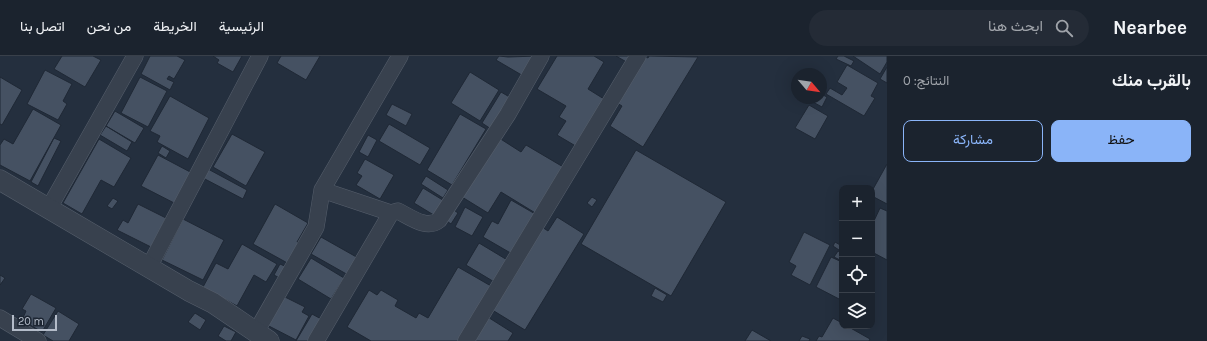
<!DOCTYPE html>
<html lang="ar">
<head>
<meta charset="utf-8">
<style>
  body { margin:0; font-family:Karla,Vazirmatn,sans-serif; background:#242b36; color:#f1f3f6; direction:rtl }
  .controls { position:absolute; right:12px; bottom:12px; display:grid; overflow:hidden; border-radius:8px; box-shadow:0 4px 16px #0002 }
  .controls button { width:36px; height:36px; display:grid; place-items:center; padding:0; border:0; border-bottom:1px solid #39404a; background:#1b232e; color:#f1f3f6; font:20px sans-serif }
  .compass { position:absolute; left:791px; top:12px; width:36px; height:36px; border-radius:50%; background:#1b232e; box-shadow:0 4px 16px #0002; rotate:119deg }
  .scale { position:absolute; left:12px; bottom:10px; width:45px; box-sizing:border-box; padding-left:4px; border:2px solid #b4bcc9; border-top:0; font-size:11px; line-height:14px; white-space:nowrap; color:#b4bcc9; -webkit-text-stroke:3px #1d2633; paint-order:stroke }
  .list { margin:0; padding:0; list-style:none }
  h2 { display:flex; justify-content:space-between; align-items:center; height:52px; margin:0; padding:0 16px; font-size:17px }
  h2 small { font-size:13px; font-weight:400; color:#a0a4aa }
  .actions { display:flex; gap:8px; padding:12px 16px }
  .actions a { flex:1; padding:9px 0; border:1px solid #8ab4f8; border-radius:8px; text-align:center; font-size:14px; color:#8ab4f8 }
  .actions .main { background:#8ab4f8; color:#111 }
  .icon { flex:none; width:22px; height:22px; fill:none; stroke:currentColor; stroke-width:2; stroke-linecap:round; stroke-linejoin:round }
  .map { position:relative; flex:none; width:887px; height:285px; overflow:hidden; direction:ltr }
  header { display:flex; align-items:center; gap:24px; box-sizing:border-box; height:56px; padding:0 20px; background:#1b232e; border-bottom:1px solid #39404a }
  header strong { font-size:19px }
  nav { display:flex; gap:22px; margin-inline-start:auto; font-size:14px }
  .search { width:280px; height:36px; background:#242b36; display:flex; align-items:center; gap:10px; box-sizing:border-box; padding:0 14px; border-radius:22px; color:#a0a4aa; font-size:15px }
  main { display:flex }
  aside { flex:1; background:#1b232e }
  .map>svg:first-child { display:block }
  .building { fill:#455162; stroke:#1f2835 }
  .lines { fill:none; stroke-linecap:round; stroke-linejoin:round }
  .minor-casing { stroke:#565f6c; stroke-width:17 }
  .tertiary-casing { stroke:#565f6c; stroke-width:21 }
  .minor { stroke:#38414e; stroke-width:16 }
  .tertiary { stroke:#38414e; stroke-width:20 }
</style>
</head>
<body>
<header>
<strong>Nearbee</strong>
<div class="search"><svg class="icon" aria-label="search" viewBox="0 0 24 24"><circle cx="10" cy="10" r="6"/><path d="M15 15l6 6"/></svg>ابحث هنا</div>
<nav><a>الرئيسية</a><a>الخريطة</a><a>من نحن</a><a>اتصل بنا</a></nav>
</header>
<main>
<aside>
<h2>بالقرب منك<small>النتائج: 0</small></h2>
<ul class="list">
</ul>
<div class="actions"><a class="main">حفظ</a><a>مشاركة</a></div>
</aside>
<div class="map">
<svg width="887" height="285" viewBox="0 0 887 285">
  <rect width="100%" height="100%" fill="#242f3e"/>
  <!-- building -->
  <path class="building" d="M62 0H93L101 4 85 31 54 13Z
    M150 0H177L185 4 174 23 169 20 167 23 174 26 170 34 141 18Z
    M213 0H242L233 16 217 7 219 4Z
    M281 0H320L306 24 277 7Z
    M499 0 508 1 537 0 525 21 496 4Z
    M557 0H594L604 6 588 33 604 43 579 92 557 79 566 65 559 61 566 50 537 33Z
    M616 0H634L630 8Z
    M649 0 698 1 643 91 610 70 622 50 617 47 646 1 648 2Z
    M838 0H844L854 5 851 10 836 3Z
    M853 0H887V6L880 18Z
    M847 9 878 27 871 40 875 42 864 60 826 38 830 32 842 39 847 32 837 26Z
    M887 11V27L880 23Z
    M45 14 72 28 63 45 67 48 58 64 27 48Z
    M470 16 499 34 480 65 451 47Z
    M0 21 22 34 2 69 0 68Z
    M140 21 167 35 148 71 121 57Z
    M501 36 513 43 494 75 482 67Z
    M821 38 827 41 822 51 811 45 812 42H821Z
    M170 40 209 62 188 103 157 86 160 80 150 75Z
    M392 48 412 58 406 70 386 59Z
    M809 49 828 60 815 83 795 72Z
    M33 53 61 69 30 125 0 109V89L4 83 13 88Z
    M115 55 144 72 135 87 106 70Z
    M460 58 486 73 452 129 427 114Z
    M389 68 430 92 420 109 379 85Z
    M106 70 132 86 127 95 100 79Z
    M232 78 265 96 246 130 213 111Z
    M368 79 377 84 368 101 359 96Z
    M496 80 521 96 526 89 565 112 537 158 501 136 488 157 462 141Z
    M54 82 61 85 38 130 31 126Z
    M99 83 131 102 114 131 101 124 82 158 63 147Z
    M162 90 170 95 166 102 158 97Z
    M636 94 726 146 671 240 581 188Z
    M158 99 194 118 178 149 141 130Z
    M365 103 394 119 380 143 356 129 362 120 357 117Z
    M887 108V148L872 140V135Z
    M208 113 247 134 243 143 203 122Z
    M426 120 448 134 443 142 421 128Z
    M423 132 446 146 437 161 414 147Z
    M592 141 597 144 592 151 587 147Z
    M113 142 118 145 112 153 107 150Z
    M511 144 537 159 514 199 483 181 492 165 498 168Z
    M138 148 166 162 151 191 117 174 123 164 128 167Z
    M275 148 308 167 297 186 302 189 291 209 253 188Z
    M465 151 483 161 472 180 455 171Z
    M451 152 458 157 451 168 444 163Z
    M880 152 887 155V204L872 196V169Z
    M557 161 584 178 525 274 489 252 542 171 548 175Z
    M183 163 224 184 203 224 162 204Z
    M804 176 830 189 810 229 791 219 796 210 789 206Z
    M321 181 360 203 350 220 311 198Z
    M835 186 842 190V196L833 190Z
    M479 187 509 205 496 227 466 209Z
    M242 188 277 208 266 226 254 219 237 250 203 231 216 207 228 213Z
    M838 195 842 197V205L834 201Z
    M831 201 842 206 841 244 816 231Z
    M311 202 344 222 331 243 298 223Z
    M280 208 289 212 283 224 274 219Z
    M458 211 491 230 461 285H371L347 271 369 234 377 239 381 234 398 244 395 250 416 262 419 257 428 262Z
    M0 219 5 222 0 229Z
    M655 232 667 239 663 246 651 240Z
    M31 238 56 252 42 276 22 264 26 255 22 253Z
    M281 239 305 251 302 256 309 260 296 284 265 268Z
    M58 255 79 268 69 285H53L43 279Z
    M195 257 206 264 200 274 188 266Z
    M312 258 323 264 311 285H296Z
    M483 258 513 277 508 285H466Z
    M833 262 842 267V270H847L870 283 869 285H816L819 280 822 281Z
    M224 270 236 276 231 285H226L218 280Z
    M752 274 771 285H745Z
    M802 280 810 283 809 285H799Z"/>
  <g class="lines">
    <!-- minor casing -->
    <g class="minor-casing">
      <path id="minor" d="M322 134 391 157
        M49 152 135 0
        M149 211 260 0
        M0 262 38 285
        M256 276 316 171 322 134 400 0
        M316 285 391 157 398 155C410 161 427 174 439 164L508 58 541 0
        M466 285 638 0"/>
    </g>
    <!-- tertiary casing -->
    <g class="tertiary-casing">
      <path id="tertiary" d="M0 124 189 235 213 247 269 285"/>
    </g>
    <!-- minor -->
    <use href="#minor" class="minor"/>
    <!-- tertiary -->
    <use href="#tertiary" class="tertiary"/>
  </g>
</svg>
<div class="controls">
<button>+</button>
<button>−</button>
<button><svg class="icon" aria-label="locate" viewBox="0 0 24 24"><circle cx="12" cy="12" r="6"/><path d="M12 2v4M12 18v4M2 12h4M18 12h4"/></svg></button>
<button><svg class="icon" aria-label="layers" viewBox="0 0 24 24"><path d="M12 4l9 5-9 5-9-5zM3 14l9 5 9-5"/></svg></button>
</div>
<svg class="compass" viewBox="-18 -18 36 36"><path d="M0-13l5 13h-10z" fill="#e53935"/><path d="M0 13l5-13h-10z" fill="#a0a4aa"/></svg>
<div class="scale">20 m</div>
</div>
</main>
</body>
</html>
